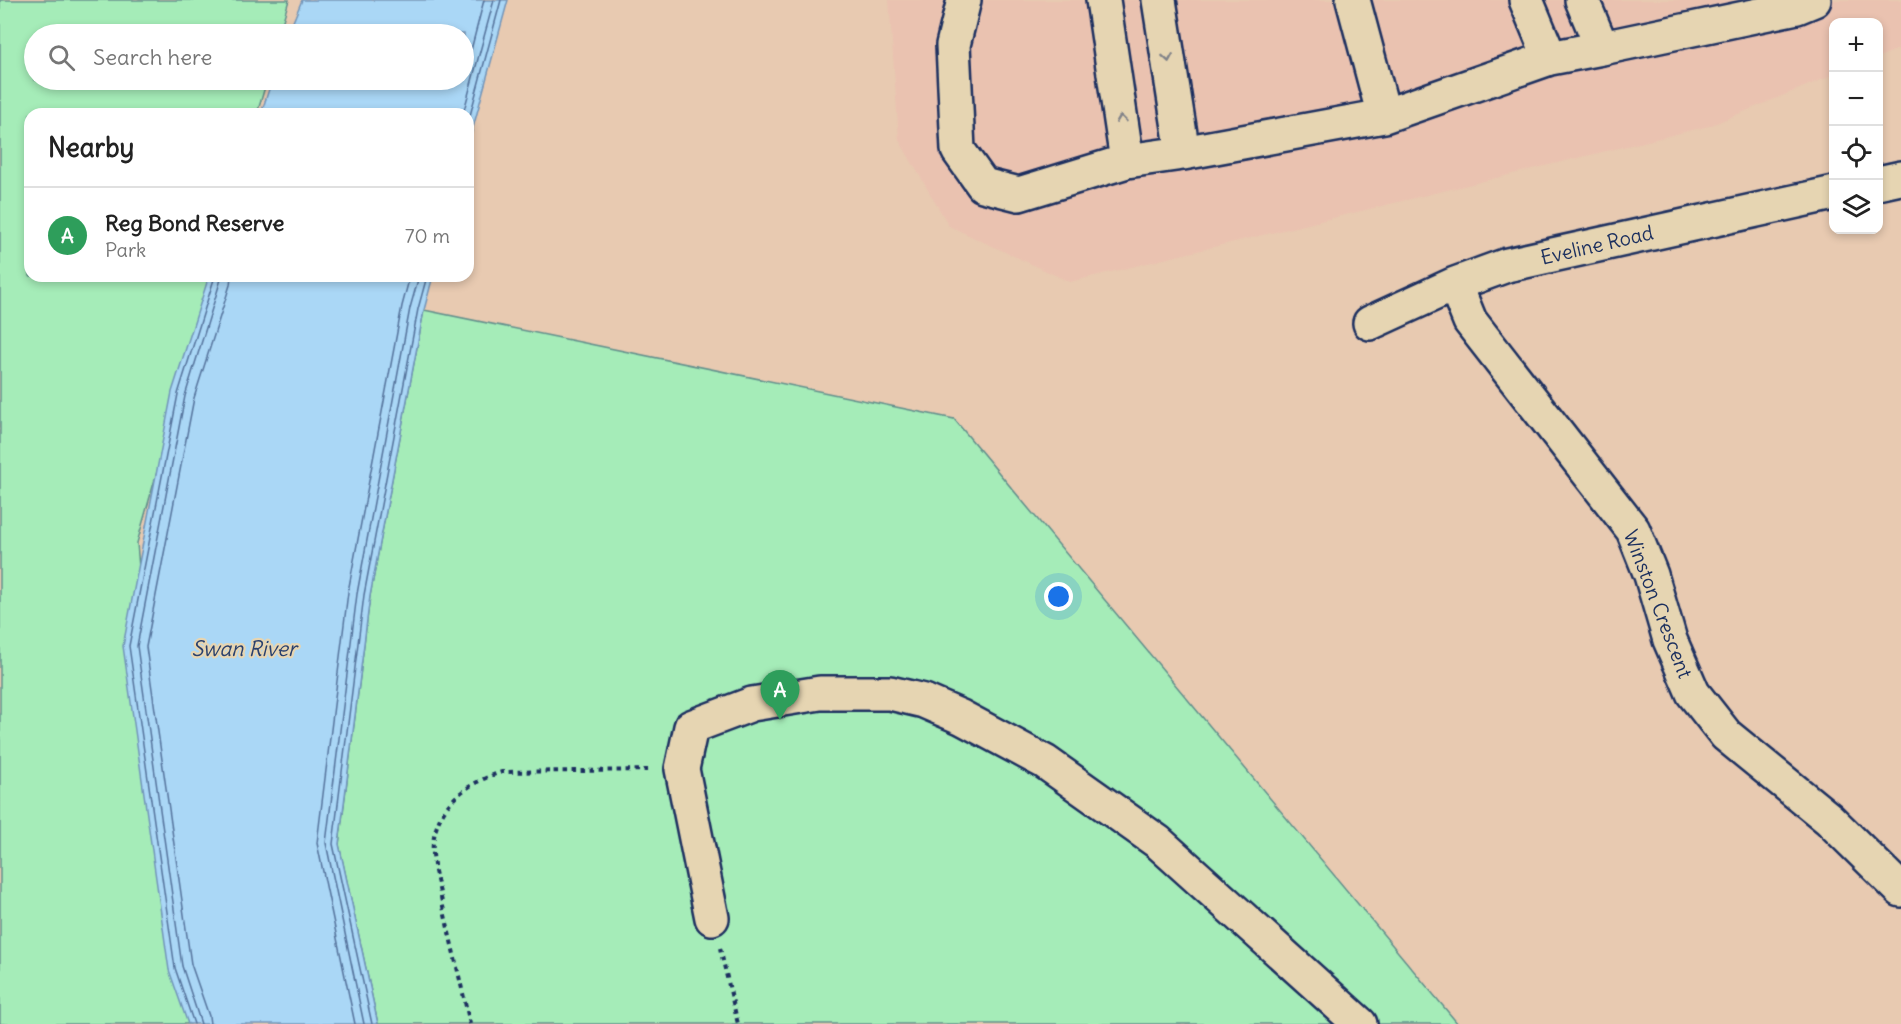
<!DOCTYPE html>
<html lang="en">
<head>
<meta charset="utf-8">
<style>
  body { margin:0; font-family:Delius,sans-serif; background:#f6f6f6; color:#222 }
  .controls { position:absolute; right:18px; top:18px; display:grid; overflow:hidden; border-radius:12px; box-shadow:0 3px 9px #0003 }
  .controls button { width:54px; height:54px; display:grid; place-items:center; padding:0; border:0; border-bottom:2px solid #e0e0e0; background:#fff; color:#222; font:30px sans-serif }
  .you { position:absolute; left:1059px; top:597px; width:21px; height:21px; margin:-15px; border:4px solid #fff; border-radius:50%; background:#1a73e8; box-shadow:0 0 0 9px #1a73e833 }
  .badge { display:grid; place-items:center; width:39px; height:39px; border-radius:50%; background:#1f6fb2; color:#fff; font-size:20px; font-weight:700 }
  .pin { position:absolute; translate:-50% -50px; filter:drop-shadow(0 2px 3px #0008) }
  .pin::after { content:''; position:absolute; top:32px; width:21px; height:18px; background:inherit; clip-path:polygon(0 0,100% 0,50% 100%) }
  .list { margin:0; padding:0; list-style:none }
  h2 { display:flex; justify-content:space-between; align-items:center; height:78px; margin:0; padding:0 24px; font-size:26px }
  h2 small { font-size:20px; font-weight:400; color:#767676 }
  .list li { display:grid; grid-template-columns:39px 1fr auto; gap:18px; align-items:center; box-sizing:border-box; height:96px; padding:0 24px; border-top:2px solid #e0e0e0 }
  .list b { display:block; font-size:22px; white-space:nowrap }
  .list p { margin:0; font-size:20px; white-space:nowrap; color:#767676 }
  .list em { font-size:20px; font-style:normal; color:#767676 }
  .icon { flex:none; width:33px; height:33px; fill:none; stroke:currentColor; stroke-width:2; stroke-linecap:round; stroke-linejoin:round }
  .map { position:relative; flex:none; width:1901px; height:1024px; overflow:hidden }
  .search { position:absolute; background:#fff; box-shadow:0 3px 9px #0003; left:24px; top:24px; width:450px; height:66px; display:flex; align-items:center; gap:15px; box-sizing:border-box; padding:0 21px; border-radius:33px; color:#767676; font-size:22px }
  .panel { position:absolute; background:#fff; box-shadow:0 3px 9px #0003; left:24px; top:108px; width:450px; height:174px; border-radius:18px }
  .map>svg:first-child { display:block }
  .built { fill:#eac2b0 }
  .green { fill:#a5ecb8; stroke:#608e8b; stroke-width:1.5 }
  .water { fill:#aad7f6; stroke:#7194b9; stroke-width:1.5 }
  .lines { fill:none; stroke-linecap:round; stroke-linejoin:round }
  .shore { stroke:#54729b; stroke-width:1.5 }
  .minor-casing { stroke:#1b2f5e; stroke-width:38 }
  .path { stroke:#1b2f5e; stroke-width:4; stroke-dasharray:4.5 4.5; stroke-linecap:butt }
  .minor { stroke:#e6d5b2; stroke-width:33 }
  .oneway { stroke:#808288 }
  .labels { text-anchor:middle; stroke-width:4.5; stroke-linejoin:round; paint-order:stroke }
  .street-label { font-size:20px; fill:#1b2f5e; stroke:#e6d5b2 }
  .water-label { font-size:21px; font-style:italic; fill:#29406d; stroke:#e6d5b2 }
</style>
</head>
<body>
<div class="map">
<svg width="1901" height="1024" viewBox="0 0 1901 1024">
  <rect width="100%" height="100%" fill="#e8cab1"/>
  <filter id="ink" filterUnits="userSpaceOnUse"><feTurbulence type="fractalNoise" baseFrequency=".0167" numOctaves="2"/><feDisplacementMap in="SourceGraphic" scale="12" xChannelSelector="R" yChannelSelector="G"/><feConvolveMatrix kernelMatrix="1 2 1 2 8 2 1 2 1" color-interpolation-filters="sRGB"/></filter>
  <g filter="url(#ink)">
    <!-- built -->
    <path class="built" d="M889 0H1901V48L1879 57 1878 22H1834L1833 75 1709 126 1070 282 949 226 899 140Z"/>
    <!-- green -->
    <path class="green" d="M0 0H289L279 34H34V80H267L257 114H30V276H212L137 543 171 970 190 1024H0Z
      M424 310 954 419 1458 1024H378L339 845 370 596Z"/>
    <!-- water -->
    <path class="water" d="M302 0H508L468 146V114H261L272 80H464V34H288Z
      M209 276H433L424 310 370 596 339 844 378 1024H188L169 970 123 646 172 392Z"/>
    <g class="lines">
      <!-- shore -->
      <path class="shore" d="M464 77 484 0
        M463 114 494 0
        M468 123 501 0
        M194 1024 175 968 129 646 178 394 215 276
        M201 1024 182 966 137 646 185 396 222 276
        M210 1024 209 1016 191 964 146 647 194 398 230 285 231 276
        M355 1024 317 843 348 592 402 306 410 276
        M364 1024 326 843 357 594 410 308 419 276
        M372 1024 333 844 364 595 418 309 427 276"/>
      <!-- minor casing -->
      <g class="minor-casing">
        <path id="minor" d="M964 0 953 45 958 150 983 185 1019 194 1127 161
          M1103 0 1127 161 1183 153 1159 0
          M1353 0 1384 116
          M1526 0 1550 58 1602 48 1582 0
          M1602 48 1797 7 1814 0
          M1183 153 1384 116 1550 58
          M1878 183 1901 178
          M1455 284 1470 321 1633 530 1651 575 1670 640 1693 693 1726 735 1829 819 1901 890
          M1370 323 1455 284 1507 265 1834 193
          M712 918 682 769 691 727 752 704 820 693H890L924 701 961 717 1045 762 1158 842 1360 1024"/>
      </g>
      <!-- path -->
      <path class="path" d="M720 948 738 1024
        M470 1024 434 867C434 860 432 851 433 843 438 803 467 783 502 772L651 770"/>
      <!-- minor -->
      <use href="#minor" class="minor"/>
    </g>
    <!-- one-way arrows -->
    <defs><path id="oneway-chevron" d="M-2-3.5L2.5 0L-2 3.5" fill="none" stroke-width="1.6" stroke-linecap="round" stroke-linejoin="round" transform="scale(1.5)"/></defs>
    <g class="oneway">
      <use href="#oneway-chevron" transform="translate(1168 58) rotate(81)"/>
      <use href="#oneway-chevron" transform="translate(1121 119) rotate(-98)"/>
    </g>
  </g>
  <g class="labels">
    <!-- street labels -->
    <g class="street-label">
      <text transform="translate(1597 245) rotate(-13)" y="7">Eveline Road</text>
      <text transform="translate(1658 604) rotate(69)" y="7">Winston Crescent</text>
    </g>
    <!-- water labels -->
    <g class="water-label">
      <text x="244" y="656">Swan River</text>
    </g>
  </g>
</svg>
<div class="controls">
<button>+</button>
<button>−</button>
<button><svg class="icon" aria-label="locate" viewBox="0 0 24 24"><circle cx="12" cy="12" r="6"/><path d="M12 2v4M12 18v4M2 12h4M18 12h4"/></svg></button>
<button><svg class="icon" aria-label="layers" viewBox="0 0 24 24"><path d="M12 4l9 5-9 5-9-5zM3 14l9 5 9-5"/></svg></button>
</div>
<div class="you"></div>
<div class="pin badge" style="left:780px;top:720px;background:#2e9e5b">A</div>
<div class="search"><svg class="icon" aria-label="search" viewBox="0 0 24 24"><circle cx="10" cy="10" r="6"/><path d="M15 15l6 6"/></svg>Search here</div>
<section class="panel">
<h2>Nearby<small></small></h2>
<ul class="list">
<li><span class="badge" style="background:#2e9e5b">A</span><div><b>Reg Bond Reserve</b><p>Park</p></div><em>70 m</em></li>
</ul>
</section>
</div>
</body>
</html>
